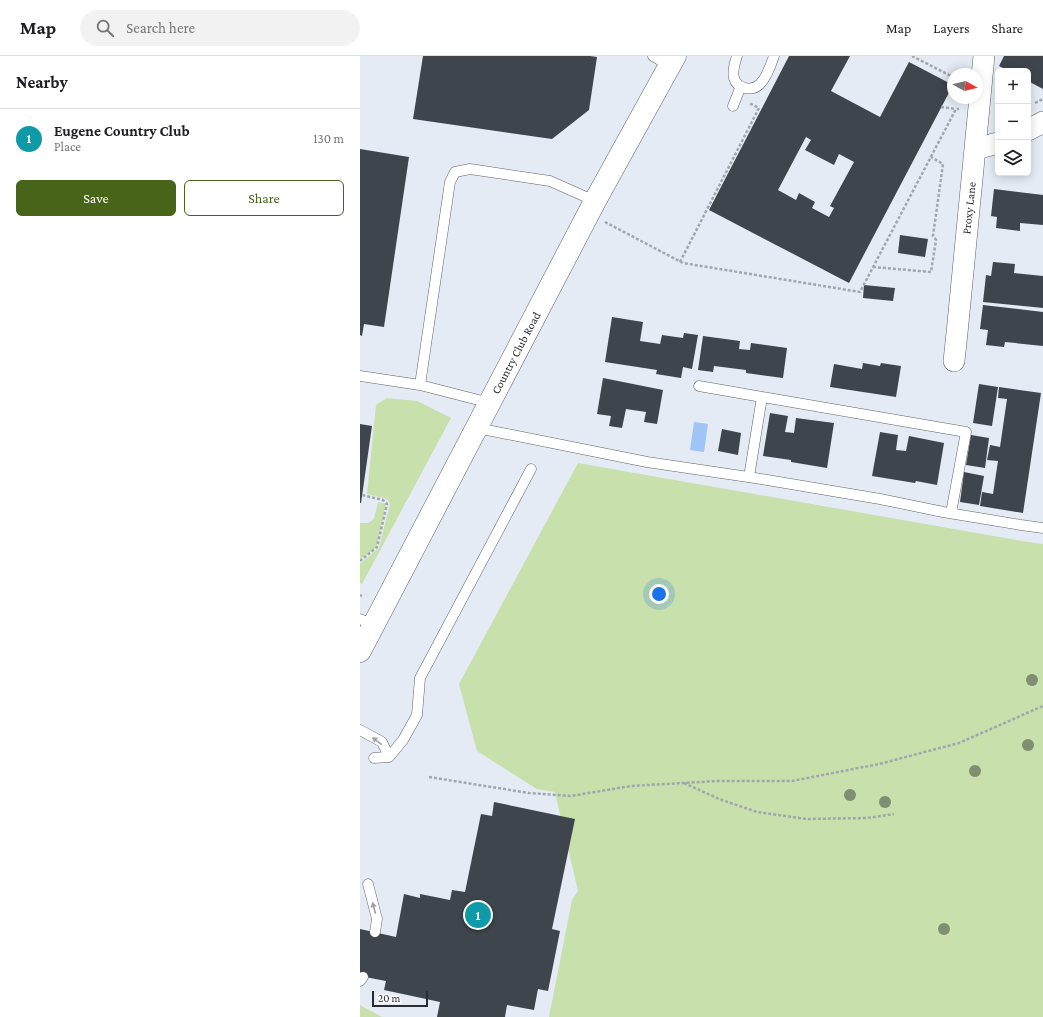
<!DOCTYPE html>
<html lang="en">
<head>
<meta charset="utf-8">
<style>
  body { margin:0; font-family:"Crimson Pro",serif; background:#f2f2f2; color:#202124 }
  .controls { position:absolute; right:12px; top:12px; display:grid; overflow:hidden; border-radius:6px; box-shadow:0 2px 10px #0003 }
  .controls button { width:36px; height:36px; display:grid; place-items:center; padding:0; border:0; border-bottom:1px solid #e0e0e0; background:#fff; color:#202124; font:20px sans-serif }
  .compass { position:absolute; left:587px; top:12px; width:36px; height:36px; border-radius:50%; background:#fff; box-shadow:0 2px 10px #0003; rotate:98deg }
  .scale { position:absolute; left:12px; bottom:10px; width:56px; box-sizing:border-box; padding-left:4px; border:2px solid #2a2d30; border-top:0; font-size:11px; line-height:14px; white-space:nowrap; color:#2a2d30; -webkit-text-stroke:3px #fff; paint-order:stroke }
  .you { position:absolute; left:299px; top:538px; width:14px; height:14px; margin:-10px; border:3px solid #fff; border-radius:50%; background:#1a73e8; box-shadow:0 0 0 6px #1a73e833 }
  .badge { display:grid; place-items:center; width:26px; height:26px; border-radius:50%; background:#476418; color:#fff; font-size:13px; font-weight:700 }
  .pin { position:absolute; translate:-50% -50%; border:2px solid #fff; box-shadow:0 1px 4px #0006 }
  .list { margin:0; padding:0; list-style:none }
  h2 { display:flex; justify-content:space-between; align-items:center; height:52px; margin:0; padding:0 16px; font-size:17px }
  h2 small { font-size:13px; font-weight:400; color:#757577 }
  .list li { display:grid; grid-template-columns:26px 1fr auto; gap:12px; align-items:center; box-sizing:border-box; height:60px; padding:0 16px; border-top:1px solid #e0e0e0 }
  .list b { display:block; font-size:15px; white-space:nowrap }
  .list p { margin:0; font-size:13px; white-space:nowrap; color:#757577 }
  .list em { font-size:13px; font-style:normal; color:#757577 }
  .actions { display:flex; gap:8px; padding:12px 16px }
  .actions a { flex:1; padding:9px 0; border:1px solid #476418; border-radius:6px; text-align:center; font-size:14px; color:#476418 }
  .actions .main { background:#476418; color:#fff }
  .icon { flex:none; width:22px; height:22px; fill:none; stroke:currentColor; stroke-width:2; stroke-linecap:round; stroke-linejoin:round }
  .map { position:relative; flex:none; width:683px; height:961px; overflow:hidden }
  header { display:flex; align-items:center; gap:24px; box-sizing:border-box; height:56px; padding:0 20px; background:#fff; border-bottom:1px solid #e0e0e0 }
  header strong { font-size:19px }
  nav { display:flex; gap:22px; margin-inline-start:auto; font-size:14px }
  .search { width:280px; height:36px; background:#f2f2f2; display:flex; align-items:center; gap:10px; box-sizing:border-box; padding:0 14px; border-radius:22px; color:#757577; font-size:15px }
  main { display:flex }
  aside { flex:1; background:#fff }
  .map>svg:first-child { display:block }
  .green { fill:#c7e0ac }
  .water { fill:#9fc5f6 }
  .building { fill:#3f454c; fill-rule:evenodd }
  .lines { fill:none; stroke-linecap:round; stroke-linejoin:round }
  .service-casing { stroke:#5d636b; stroke-width:11 }
  .minor-casing { stroke:#5d636b; stroke-width:22 }
  .tertiary-casing { stroke:#5d636b; stroke-width:23 }
  .path { stroke:#a1a7ad; stroke-width:2.5; stroke-dasharray:3 2; stroke-linecap:butt }
  .service { stroke:#fff; stroke-width:10 }
  .minor { stroke:#fff; stroke-width:21 }
  .tertiary { stroke:#fff; stroke-width:22 }
  .tree { fill:#7f8f71 }
  .oneway { fill:#9fa0a2 }
  .labels { text-anchor:middle; stroke-width:4; stroke-linejoin:round; paint-order:stroke }
  .street-label { font-size:12px; fill:#2a2d30; stroke:#fff }
</style>
</head>
<body>
<header>
<strong>Map</strong>
<div class="search"><svg class="icon" aria-label="search" viewBox="0 0 24 24"><circle cx="10" cy="10" r="6"/><path d="M15 15l6 6"/></svg>Search here</div>
<nav><a>Map</a><a>Layers</a><a>Share</a></nav>
</header>
<main>
<aside>
<h2>Nearby<small></small></h2>
<ul class="list">
<li><span class="badge" style="background:#0f9aa8">1</span><div><b>Eugene Country Club</b><p>Place</p></div><em>130 m</em></li>
</ul>
<div class="actions"><a class="main">Save</a><a>Share</a></div>
</aside>
<div class="map">
<svg width="683" height="961" viewBox="0 0 683 961">
  <rect width="100%" height="100%" fill="#e4ebf4"/>
  <!-- green -->
  <path class="green" d="M27 342 57 345 91 362 2 528 0 527V508L19 492 30 448 27 443 7 438 16 349Z
    M218 407 668 486 683 488V961H189L212 844 218 835 195 736 177 733 117 695 99 628Z
    M18 446 26 448 17 489 13 494 0 503V467H8L14 463Z
    M0 949 22 961H0Z"/>
  <!-- water -->
  <path class="water" d="M334 366 348 368 344 396 330 394Z"/>
  <!-- building -->
  <path class="building" d="M63 0H230L237 1 229 54 192 83 53 63Z
    M429 0H490L471 35 520 61 549 6 593 29 489 227 349 154ZM446 81 451 84 445 94 474 109 479 98 494 106 470 150 474 152 469 161 452 152 455 146 439 137 436 144 418 134Z
    M644 0H683V33L668 25V15H649L639 10Z
    M0 93 49 101 24 271 4 268 2 280 0 279Z
    M634 133 683 139V169L660 167V175L636 172 637 161 631 160Z
    M540 179 568 183 565 201 538 197Z
    M633 206 655 208 654 217 683 220V252L623 246 626 219 631 220Z
    M504 229 535 232 533 245 503 242Z
    M623 249 683 256V290L645 286 644 291 626 289 628 274 620 273Z
    M252 261 283 266 280 285 300 288 302 279 323 282 324 277 338 279 332 313 323 311 321 322 296 318 297 314 245 306Z
    M343 280 380 285 379 293 390 294 391 287 427 292 423 322 386 317V314L354 310 353 316 338 314Z
    M503 307 520 310 521 307 541 310 536 341 470 331 474 308 502 313Z
    M243 322 303 334 297 368 284 366 286 356 266 353 262 372 249 370 251 360 237 358Z
    M619 328 638 331 632 370 613 367Z
    M639 331 681 337 663 457 620 450 622 436 633 438 638 405 627 404 630 389 640 391 647 343 638 342Z
    M410 357 428 360 425 376 434 377 436 362 474 367 467 412 431 406V404L403 400Z
    M0 368 12 370 1 447H0Z
    M362 373 381 377 378 399 358 395Z
    M520 376 538 379 536 394 546 395 549 380 584 387 577 429 556 425 555 427 512 420Z
    M611 379 629 382 625 412 606 409Z
    M604 416 624 420 619 449 600 446Z
    M134 746 215 763 192 873 200 875 188 935 178 933 174 954 147 949 145 961H77L80 946 24 934 26 925 0 920V873L36 881 44 838 60 842V838L90 844 92 834 105 836 121 758 132 760Z"/>
  <g class="lines">
    <!-- service casing -->
    <g class="service-casing">
      <path id="service" d="M293 0 310 10
        M377 0C375 6 372 15 374 22 377 33 392 36 400 28 406 22 411 9 414 0
        M373 50 381 30
        M0 320 60 329 130 347
        M60 329 90 126 95 116 110 113 190 125 235 145
        M339 330 402 341
        M117 372 287 406 395 422 520 443 583 456 661 469 683 472
        M389 421 402 341 606 376 591 457
        M0 563 14 569
        M0 674 22 686 29 701
        M14 702 29 701 43 684 57 659 60 622 171 413
        M8 828 17 863 15 876
        M0 925 3 921"/>
    </g>
    <!-- minor casing -->
    <g class="minor-casing">
      <path id="minor" d="M668 74 683 66
        M615 93 638 87
        M594 305 597 277 624 0"/>
    </g>
    <!-- tertiary casing -->
    <g class="tertiary-casing">
      <path id="tertiary" d="M0 595 235 145 315 0"/>
    </g>
    <!-- path -->
    <path class="path" d="M552 0 593 21
      M675 47 683 43
      M581 51 596 53
      M245 166 323 207 500 236 596 53H599
      M320 206 399 52 389 47
      M513 211 571 216 576 184 573 180 583 108 571 101
      M0 505 17 491 27 448 23 444 2 439
      M0 539 2 540
      M69 721 169 737 211 740 271 730 357 725H432L519 708 599 687 683 650
      M324 727 359 743 397 756 447 763 507 762 534 758"/>
    <!-- service -->
    <use href="#service" class="service"/>
    <!-- minor -->
    <use href="#minor" class="minor"/>
    <!-- tertiary -->
    <use href="#tertiary" class="tertiary"/>
  </g>
  <!-- trees -->
  <g class="tree">
    <circle cx="672" cy="624" r="6"/>
    <circle cx="668" cy="689" r="6"/>
    <circle cx="615" cy="715" r="6"/>
    <circle cx="490" cy="739" r="6"/>
    <circle cx="525" cy="746" r="6"/>
    <circle cx="584" cy="873" r="6"/>
  </g>
  <!-- one-way arrows -->
  <defs><path id="oneway-solid" d="M-6-.8H1V-3.2L6.5 0L1 3.2V.8H-6Z"/></defs>
  <g class="oneway">
    <use href="#oneway-solid" transform="translate(17 685) rotate(-144)"/>
    <use href="#oneway-solid" transform="translate(14 852) rotate(-105)"/>
  </g>
  <g class="labels">
    <!-- street labels -->
    <g class="street-label">
      <text transform="translate(609 152) rotate(-84)" y="4">Proxy Lane</text>
      <text transform="translate(156 297) rotate(-62)" y="4">Country Club Road</text>
    </g>
  </g>
</svg>
<div class="controls">
<button>+</button>
<button>−</button>
<button><svg class="icon" aria-label="layers" viewBox="0 0 24 24"><path d="M12 4l9 5-9 5-9-5zM3 14l9 5 9-5"/></svg></button>
</div>
<svg class="compass" viewBox="-18 -18 36 36"><path d="M0-13l5 13h-10z" fill="#e53935"/><path d="M0 13l5-13h-10z" fill="#757577"/></svg>
<div class="scale">20 m</div>
<div class="you"></div>
<div class="pin badge" style="left:118px;top:859px;background:#0f9aa8">1</div>
</div>
</main>
</body>
</html>
